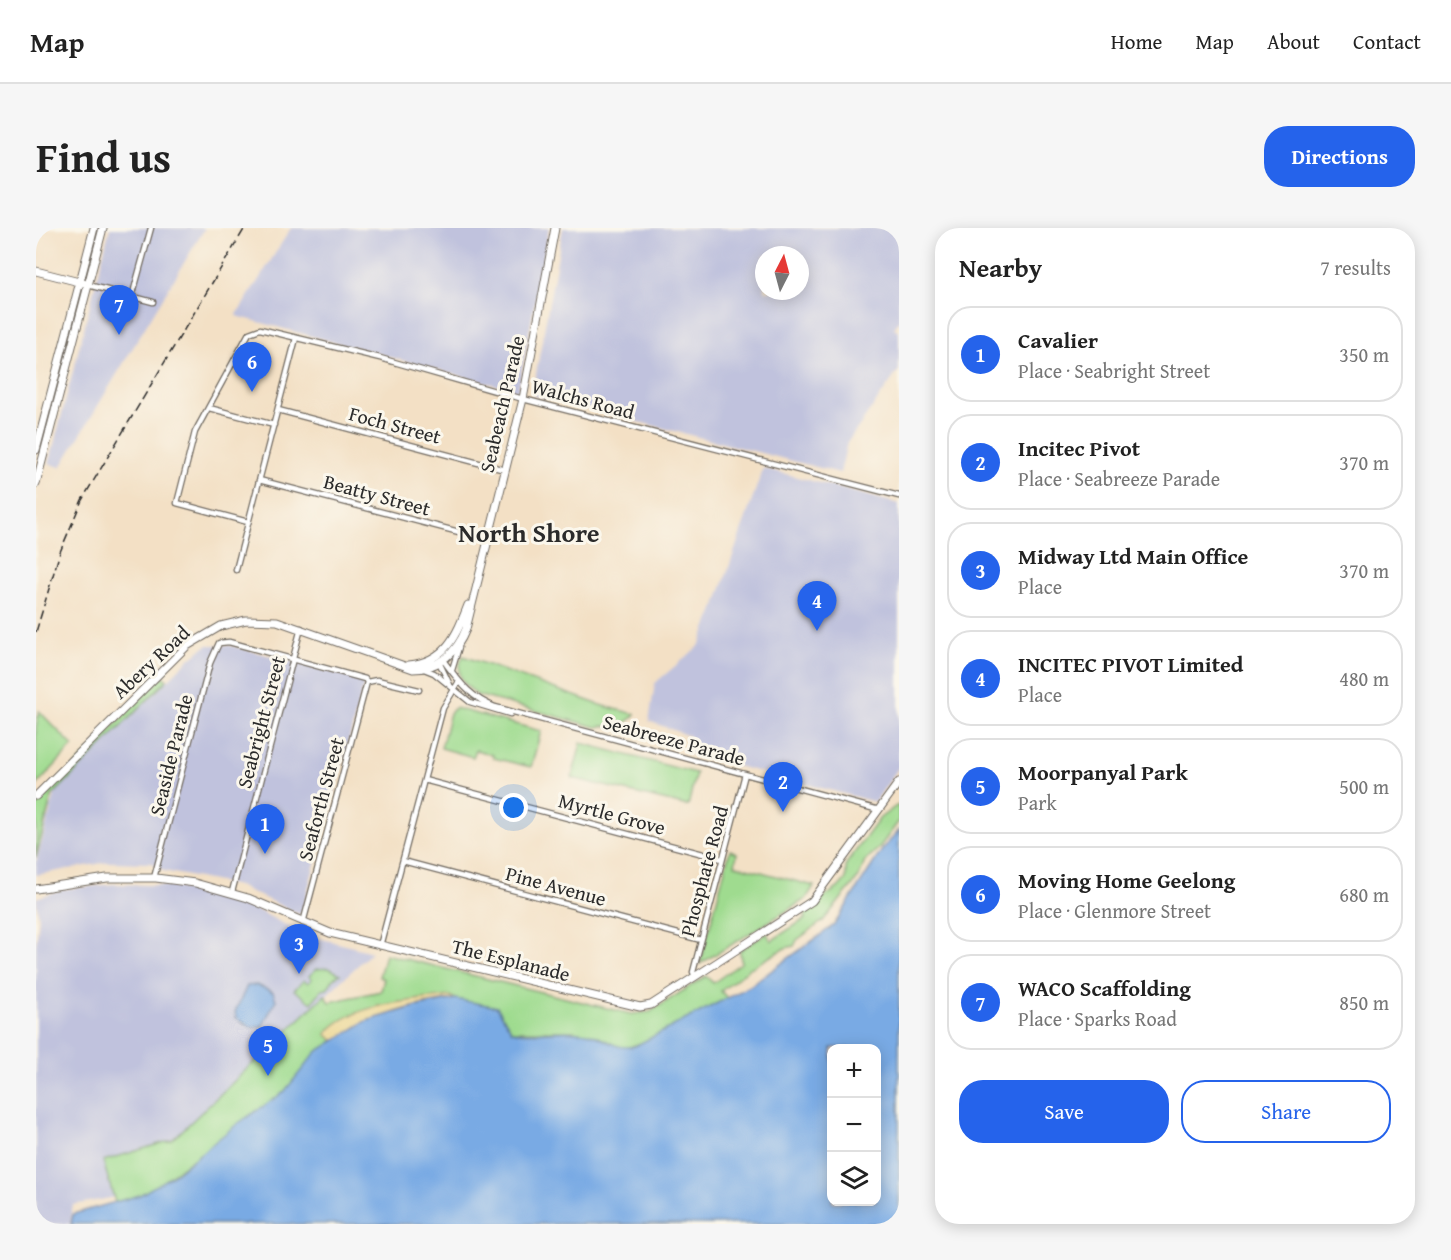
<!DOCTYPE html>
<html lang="en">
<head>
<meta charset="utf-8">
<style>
  body { margin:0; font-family:"Gentium Book Plus",serif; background:#f6f6f6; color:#222 }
  .controls { position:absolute; right:18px; bottom:18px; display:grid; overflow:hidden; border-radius:12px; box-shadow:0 3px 15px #0003 }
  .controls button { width:54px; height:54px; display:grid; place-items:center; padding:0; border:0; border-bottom:2px solid #e0e0e0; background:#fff; color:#222; font:30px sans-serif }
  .compass { position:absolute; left:719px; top:18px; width:54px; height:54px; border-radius:50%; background:#fff; box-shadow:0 3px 15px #0003; rotate:6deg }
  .you { position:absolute; left:478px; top:580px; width:21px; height:21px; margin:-15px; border:4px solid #fff; border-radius:50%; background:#1a73e8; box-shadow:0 0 0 9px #1a73e833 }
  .badge { display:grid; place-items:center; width:39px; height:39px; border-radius:50%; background:#2563eb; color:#fff; font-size:20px; font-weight:700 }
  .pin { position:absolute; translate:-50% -50px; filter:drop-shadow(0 2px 3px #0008) }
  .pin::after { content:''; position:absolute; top:32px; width:21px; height:18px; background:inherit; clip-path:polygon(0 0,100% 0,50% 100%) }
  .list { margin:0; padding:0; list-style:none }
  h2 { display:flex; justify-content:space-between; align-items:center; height:78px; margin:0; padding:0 24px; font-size:26px }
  h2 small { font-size:20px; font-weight:400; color:#767676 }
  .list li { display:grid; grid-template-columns:39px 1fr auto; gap:18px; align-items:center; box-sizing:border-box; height:96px; margin:0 12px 12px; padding:0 12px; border:2px solid #e0e0e0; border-radius:24px }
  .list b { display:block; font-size:22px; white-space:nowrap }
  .list p { margin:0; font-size:20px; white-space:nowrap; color:#767676 }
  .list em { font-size:20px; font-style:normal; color:#767676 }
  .actions { display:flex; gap:12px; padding:18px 24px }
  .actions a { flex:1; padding:14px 0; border:2px solid #2563eb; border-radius:24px; text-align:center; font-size:21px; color:#2563eb }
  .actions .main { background:#2563eb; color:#fff }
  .icon { flex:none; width:33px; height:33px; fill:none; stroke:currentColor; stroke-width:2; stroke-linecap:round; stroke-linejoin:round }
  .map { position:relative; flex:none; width:863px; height:996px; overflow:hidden; border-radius:24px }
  header { display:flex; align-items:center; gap:36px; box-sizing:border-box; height:84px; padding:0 30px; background:#fff; border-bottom:2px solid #e0e0e0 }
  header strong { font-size:28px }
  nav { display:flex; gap:33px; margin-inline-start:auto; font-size:21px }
  .intro { display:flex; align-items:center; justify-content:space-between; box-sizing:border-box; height:144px; padding:0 36px }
  h1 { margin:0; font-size:42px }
  .button { padding:15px 27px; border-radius:24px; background:#2563eb; color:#fff; font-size:21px; font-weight:700 }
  main { display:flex; gap:36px; padding:0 36px }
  aside { flex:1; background:#fff; border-radius:24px; box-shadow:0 3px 15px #0003 }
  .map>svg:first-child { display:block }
  .industrial { fill:#c0c2dd; fill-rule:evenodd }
  .green { fill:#9fdb8f; stroke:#65835d; stroke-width:1.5 }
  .sand { fill:#eeda9e; stroke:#8c8264; stroke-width:1.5 }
  .water { fill:#79aae4; stroke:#526a88; stroke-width:1.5; fill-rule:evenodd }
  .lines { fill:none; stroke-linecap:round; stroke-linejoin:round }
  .street-casing { stroke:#716a61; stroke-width:7 }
  .secondary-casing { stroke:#716a61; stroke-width:9 }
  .street { stroke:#fff; stroke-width:4.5 }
  .secondary { stroke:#fff; stroke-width:7 }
  .rail { stroke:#2b2b2b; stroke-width:1.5; stroke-dasharray:9 4.5; stroke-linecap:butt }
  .labels { text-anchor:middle; stroke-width:6; stroke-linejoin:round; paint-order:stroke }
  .street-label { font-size:20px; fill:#2b2b2b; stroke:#fbf7ec }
  .district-label { font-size:26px; font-weight:bold; fill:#2b2b2b; stroke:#fbf7ec }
</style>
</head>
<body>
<header>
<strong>Map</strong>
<nav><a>Home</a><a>Map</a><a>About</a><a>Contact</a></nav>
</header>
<div class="intro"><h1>Find us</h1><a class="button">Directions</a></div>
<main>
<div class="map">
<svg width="863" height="996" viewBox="0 0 863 996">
  <rect width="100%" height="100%" fill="#fbf7ec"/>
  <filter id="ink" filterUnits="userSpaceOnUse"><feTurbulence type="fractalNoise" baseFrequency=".0167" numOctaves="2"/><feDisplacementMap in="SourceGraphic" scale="12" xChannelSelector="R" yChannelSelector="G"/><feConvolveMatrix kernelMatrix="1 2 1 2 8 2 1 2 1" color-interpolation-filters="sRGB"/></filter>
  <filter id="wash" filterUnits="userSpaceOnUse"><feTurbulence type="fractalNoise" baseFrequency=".008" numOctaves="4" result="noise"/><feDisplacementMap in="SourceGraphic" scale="24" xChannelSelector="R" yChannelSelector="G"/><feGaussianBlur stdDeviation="1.35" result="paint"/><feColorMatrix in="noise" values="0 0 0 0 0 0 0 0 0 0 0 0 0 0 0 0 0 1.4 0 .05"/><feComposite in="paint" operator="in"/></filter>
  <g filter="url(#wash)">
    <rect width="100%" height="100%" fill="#f3e0c5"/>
    <!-- industrial -->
    <path class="industrial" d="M74 0H169L25 239 13 236Z
      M255 0H513L482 163 200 88Z
      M527 0H863V93L858 100 863 104V142L811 215 804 245 496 167ZM728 27H764V63H728Z
      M727 240 863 276V539L839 574 651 525 653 508 613 493 619 455 663 418 681 374Z
      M171 417H192L324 451 328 456 265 687 202 658 128 643 116 635 72 634 0 647V634L19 566 154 430Z
      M79 656 136 658 176 667 219 681 267 706 336 724 136 912 73 931 71 949 80 969 37 977 34 996H0V717L3 691 0 670 29 661Z"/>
    <!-- green -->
    <path class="green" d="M427 428 564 477 599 486V488L588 496 560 499 441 467C427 456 418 446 427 428Z
      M127 448 131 452 16 568 0 629V577Z
      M419 480 505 503 495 539 457 530V527L440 522 437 529 405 520 414 485Z
      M3 483 37 518 0 558V500Z
      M545 515 660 545 652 578 536 550Z
      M863 576V593L843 620 829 633 823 649 787 693 761 712 758 718 749 720 714 740 685 763 691 770 605 815 587 821 559 808 538 803H476L461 779 419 771 378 779 330 793 283 823 248 864 123 956 104 967 79 974 67 933 136 912 289 767 294 774 345 763 348 751 343 749 349 726 595 786 614 784 670 748 677 755 705 735 704 722 731 705 735 713 769 691 771 680 802 660 810 651V636L844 590Z
      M694 622 701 625 699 637 778 658 770 671 664 736Z
      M293 740 304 746 298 750 291 761 285 762 276 775 258 762 268 752 272 755 276 751 273 748 280 741Z"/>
    <!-- sand -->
    <path class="sand" d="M414 768 419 771C375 776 336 789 298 813L290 806C314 775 376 773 414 768Z"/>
    <!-- water -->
    <path class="water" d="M863 602V996H35L37 986 104 967 139 946 201 896 248 864 280 824 330 793 378 779 419 771 461 779 476 803C500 808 526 800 551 805 570 809 578 823 599 818L714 758 798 697 846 622ZM840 820V974H796V820Z
      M221 757 237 764 240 772 226 799H215L200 790 199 784 211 758Z"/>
  </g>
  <g filter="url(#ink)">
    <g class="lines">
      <!-- street casing -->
      <g class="street-casing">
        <path id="street" d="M52 57 117 74
          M96 69 115 0
          M173 180 238 197
          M242 182 469 242
          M223 252 450 311
          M212 294 141 275 159 204 213 105 224 101 344 130 487 171 863 268
          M200 342 260 110
          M407 432C423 453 433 469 459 479L843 582
          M403 434 414 457
          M388 441 398 445 434 474 474 486
          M416 442 423 419
          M388 552 686 631
          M367 633 665 712
          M118 650 174 435 183 415 193 414 329 451 331 454 341 452 383 462
          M196 664 265 400
          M267 695 331 454
          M344 718 407 480 422 455
          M659 748 657 744 709 546"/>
      </g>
      <!-- secondary casing -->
      <g class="secondary-casing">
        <path id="secondary" d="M0 43 47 55
          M0 222 58 0
          M0 256 67 0
          M373 437C410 433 420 408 432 377
          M0 568 151 418 185 398 210 392 241 393 377 441C403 441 421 424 430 401L487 171 519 0
          M0 661 71 650H120L159 655 212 670 294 705 604 779 615 777 776 673 863 554"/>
      </g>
      <!-- street -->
      <use href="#street" class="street"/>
      <!-- secondary -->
      <use href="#secondary" class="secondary"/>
      <!-- rail -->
      <path class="rail" d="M0 404 24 324 46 272 209 0"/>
    </g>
  </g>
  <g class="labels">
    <!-- street labels -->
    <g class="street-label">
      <text transform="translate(547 171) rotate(15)" y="7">Walchs Road</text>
      <text transform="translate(466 176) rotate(-77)" y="7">Seabeach Parade</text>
      <text transform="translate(359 197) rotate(15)" y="7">Foch Street</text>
      <text transform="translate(341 267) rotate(15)" y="7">Beatty Street</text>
      <text transform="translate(115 434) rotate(-43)" y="7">Abery Road</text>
      <text transform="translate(225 494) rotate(-75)" y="7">Seabright Street</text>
      <text transform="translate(638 512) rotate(15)" y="7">Seabreeze Parade</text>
      <text transform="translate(135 527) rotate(-76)" y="7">Seaside Parade</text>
      <text transform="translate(285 571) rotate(-75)" y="7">Seaforth Street</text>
      <text transform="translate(576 586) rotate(15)" y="7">Myrtle Grove</text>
      <text transform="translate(668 643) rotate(-75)" y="7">Phosphate Road</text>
      <text transform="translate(520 658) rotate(15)" y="7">Pine Avenue</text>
      <text transform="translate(475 732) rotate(14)" y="7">The Esplanade</text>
    </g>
    <!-- district labels -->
    <g class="district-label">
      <text x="493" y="314">North Shore</text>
    </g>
  </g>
</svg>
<div class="controls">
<button>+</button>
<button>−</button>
<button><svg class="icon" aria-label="layers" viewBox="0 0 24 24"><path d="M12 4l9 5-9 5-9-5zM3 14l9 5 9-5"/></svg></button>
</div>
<svg class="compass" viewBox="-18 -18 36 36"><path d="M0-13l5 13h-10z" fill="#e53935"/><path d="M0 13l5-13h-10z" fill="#767676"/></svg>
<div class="you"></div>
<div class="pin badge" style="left:229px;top:626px">1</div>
<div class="pin badge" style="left:747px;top:584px">2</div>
<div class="pin badge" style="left:263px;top:746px">3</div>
<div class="pin badge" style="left:781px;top:403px">4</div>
<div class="pin badge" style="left:232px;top:848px">5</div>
<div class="pin badge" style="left:216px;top:164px">6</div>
<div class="pin badge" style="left:83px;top:107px">7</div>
</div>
<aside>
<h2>Nearby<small>7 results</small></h2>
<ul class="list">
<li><span class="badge">1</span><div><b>Cavalier</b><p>Place · Seabright Street</p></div><em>350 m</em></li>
<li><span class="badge">2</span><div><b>Incitec Pivot</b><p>Place · Seabreeze Parade</p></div><em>370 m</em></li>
<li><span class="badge">3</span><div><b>Midway Ltd Main Office</b><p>Place</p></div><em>370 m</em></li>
<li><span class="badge">4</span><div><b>INCITEC PIVOT Limited</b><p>Place</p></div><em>480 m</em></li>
<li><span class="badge">5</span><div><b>Moorpanyal Park</b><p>Park</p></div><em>500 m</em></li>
<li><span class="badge">6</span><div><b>Moving Home Geelong</b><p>Place · Glenmore Street</p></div><em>680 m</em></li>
<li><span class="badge">7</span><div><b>WACO Scaffolding</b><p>Place · Sparks Road</p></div><em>850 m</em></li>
</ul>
<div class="actions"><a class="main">Save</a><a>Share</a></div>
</aside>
</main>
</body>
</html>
